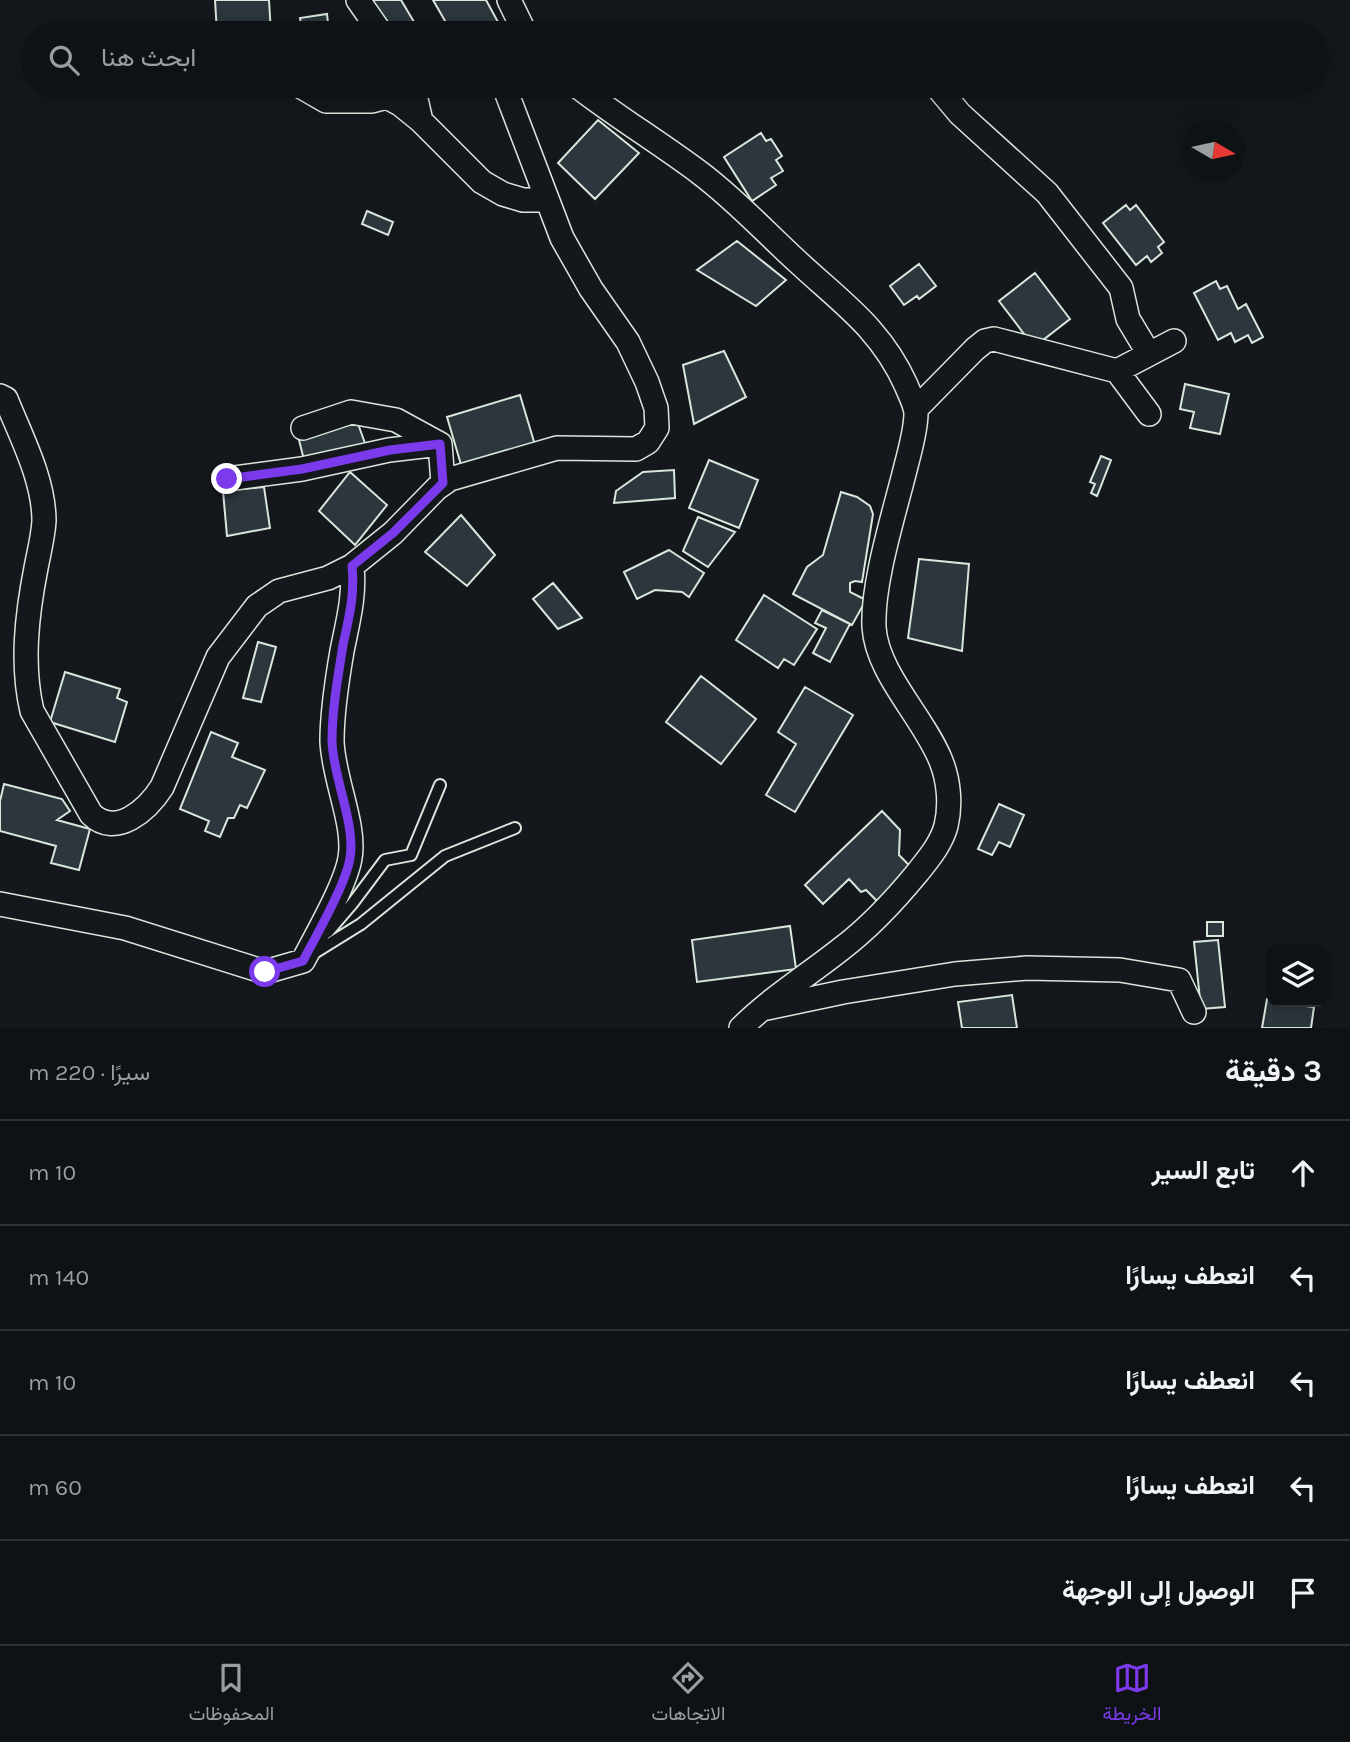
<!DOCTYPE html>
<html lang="ar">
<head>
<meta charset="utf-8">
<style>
  body { margin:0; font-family:Karla,Vazirmatn,sans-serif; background:#181b1e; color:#f1f3f6; direction:rtl }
  .controls { position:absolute; right:21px; bottom:21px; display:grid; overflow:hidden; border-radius:14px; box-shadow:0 4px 18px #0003 }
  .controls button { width:63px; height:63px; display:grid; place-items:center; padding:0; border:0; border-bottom:2px solid #2f3234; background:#0f1215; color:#f1f3f6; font:35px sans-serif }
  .compass { position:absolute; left:1182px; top:119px; width:63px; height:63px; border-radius:50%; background:#0f1215; box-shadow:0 4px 18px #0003; rotate:99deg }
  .stop { position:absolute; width:21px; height:21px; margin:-16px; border:5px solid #7c3aed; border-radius:50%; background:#fff }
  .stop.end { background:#7c3aed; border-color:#fff; box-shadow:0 2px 7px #0008 }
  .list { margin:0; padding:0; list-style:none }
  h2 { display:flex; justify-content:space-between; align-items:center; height:91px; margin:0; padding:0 28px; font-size:30px }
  h2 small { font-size:23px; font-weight:400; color:#9b9ea0 }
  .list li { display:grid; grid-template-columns:46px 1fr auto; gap:21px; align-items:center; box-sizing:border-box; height:105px; padding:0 28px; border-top:2px solid #2f3234 }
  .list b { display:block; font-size:26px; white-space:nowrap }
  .list em { font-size:23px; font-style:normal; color:#9b9ea0 }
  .icon { flex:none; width:38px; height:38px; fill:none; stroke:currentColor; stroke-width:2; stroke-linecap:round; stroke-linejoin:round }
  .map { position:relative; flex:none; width:1350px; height:1028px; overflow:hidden; direction:ltr }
  .search { position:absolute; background:#0f1215; box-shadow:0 4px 18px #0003; left:21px; right:21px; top:21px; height:77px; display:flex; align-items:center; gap:18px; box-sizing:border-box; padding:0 24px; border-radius:38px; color:#9b9ea0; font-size:26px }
  .sheet { height:616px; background:#0f1215 }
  nav { display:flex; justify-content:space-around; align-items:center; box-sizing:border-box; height:98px; border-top:2px solid #2f3234; background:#0f1215; font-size:19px; color:#9b9ea0 }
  nav a { display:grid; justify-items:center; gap:4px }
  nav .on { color:#7c3aed }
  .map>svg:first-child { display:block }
  .building { fill:#2c363c; stroke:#d8e6dc; stroke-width:2 }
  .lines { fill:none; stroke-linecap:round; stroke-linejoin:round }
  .lane-casing { stroke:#d8e6dc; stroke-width:14 }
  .street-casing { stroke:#d8e6dc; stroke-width:26 }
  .lane { stroke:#14181c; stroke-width:10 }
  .street { stroke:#14181c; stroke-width:23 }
  .route { stroke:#7c3aed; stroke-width:9 }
</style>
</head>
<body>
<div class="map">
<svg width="1350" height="1028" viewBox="0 0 1350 1028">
  <rect width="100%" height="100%" fill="#14181c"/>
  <!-- building -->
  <path class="building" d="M215 0H269L271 33H217Z
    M364 0H401L420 32 384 33Z
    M433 0H486L498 22 488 33H452Z
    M327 14 329 33H302L300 18Z
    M642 86H669L649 97Z
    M598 120 639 153 595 199 558 163Z
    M761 133 766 141 771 139 782 156 776 160 783 171 771 178 776 185 752 201 724 157Z
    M1126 205 1130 210 1136 205 1164 242 1158 247 1162 253 1151 262 1147 256 1136 265 1103 223Z
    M367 211 393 222 388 235 362 224Z
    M737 241 786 280 756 306 697 270Z
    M919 264 936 286 919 299 917 296 904 305 890 286Z
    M1035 273 1070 319 1034 347 999 301Z
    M1216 281 1220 289 1227 286 1238 309 1246 304 1263 337 1252 343 1248 335 1235 342 1231 333 1218 340 1194 293Z
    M724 351 746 397 694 424 683 365Z
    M1185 384 1229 394 1220 434 1190 428 1194 412 1180 409Z
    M520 395 535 445 462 468 447 417Z
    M357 421 366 446 305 464 299 440Z
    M1101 456 1111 460 1097 496 1091 493 1095 484 1090 482Z
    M709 460 758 480 739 528 689 508Z
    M674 470 675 498 614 503 616 491 643 472Z
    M350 472 387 505 355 545 319 511Z
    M264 487 270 528 227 536 223 491Z
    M841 492 857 497 870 506 873 514 862 582 855 581 850 583V592L866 600 852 625 793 594 807 567 823 555Z
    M461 515 495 555 467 586 425 552Z
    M698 517 735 532 708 567 683 551Z
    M669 550 704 573 689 597 682 592 655 590 637 599 624 572Z
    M919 559 969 564 962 651 908 638Z
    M553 583 582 618 558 629 533 599Z
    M764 595 817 629 794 665 784 659 778 668 736 640Z
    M822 610 850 624 830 662 813 653 826 628 815 623Z
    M258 642 276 647 261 702 243 698Z
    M65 672 120 689 117 698 127 702 115 742 50 722Z
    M701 676 756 719 721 764 666 722Z
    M805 687 853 715 795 812 766 795 796 744 778 732Z
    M211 732 238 743 232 757 265 770 247 808 240 805 234 818H228L220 837 205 831 209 821 180 809Z
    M4 784 62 799 70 811 57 820 90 829 79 870 51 863 56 846 0 831V801Z
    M999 804 1024 815 1010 847 999 842 992 855 978 849Z
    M882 811 900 830 899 855 914 870 881 905 866 890 861 892 849 879 823 904 805 885Z
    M1207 922H1223V936H1207Z
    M790 926 796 969 697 982 692 940Z
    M1218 940 1225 1007 1201 1009 1194 942Z
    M1012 995 1017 1028H962L958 1002Z
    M1267 999H1271V1002L1314 1007 1311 1028H1262Z"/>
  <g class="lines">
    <!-- lane casing -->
    <g class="lane-casing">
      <path id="lane" d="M328 932 352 904 385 860 411 855 440 785
        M311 955 361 924 445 856 515 828"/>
    </g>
    <!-- street casing -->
    <g class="street-casing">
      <path id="street" d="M358 0 381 33
        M509 0 525 33
        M300 86 326 101H372L387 97 400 104 421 121 482 182 503 194 523 200H547
        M413 86 421 121
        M577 86C617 117 660 143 700 173 736 200 766 233 799 263 842 303 881 329 906 385 909 393 915 403 916 413 916 430 910 450 906 466 895 511 872 582 874 627 877 674 923 716 941 761 949 781 951 805 946 826 941 844 929 858 918 872 895 900 869 928 841 949 807 976 771 998 741 1028
        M939 89 960 114 1047 193 1121 288 1128 319 1149 354
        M1117 371 1174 341
        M0 396 6 399C21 437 44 479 44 521 43 537 39 552 36 568 27 614 21 664 32 711L91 814C116 839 148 809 162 787L218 657 257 606 279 591 328 578 352 566 393 533 437 488 450 479 557 448 636 449 648 442 657 428 656 408 647 382 628 342 591 289 562 238 504 86
        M916 409 975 349 985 341 994 339 1117 371 1149 414
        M303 428 351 412 396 420 440 444
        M227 479 302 469 389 450 440 444 443 483
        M0 904 125 928 265 972 303 961C316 936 346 884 350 858 356 825 333 778 332 741 332 712 337 680 342 651 348 621 355 596 352 566
        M767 1008 843 992 955 974 1027 968 1120 970 1179 980 1194 1012"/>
    </g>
    <!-- lane -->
    <use href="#lane" class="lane"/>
    <!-- street -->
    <use href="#street" class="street"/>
  </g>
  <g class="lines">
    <!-- route -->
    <path class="route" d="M227 479 302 469 390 450 440 444 443 483 393 533 352 566C355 595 349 617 343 645 338 676 332 710 332 741 333 778 356 824 350 858 346 884 316 936 303 961L265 972"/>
  </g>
</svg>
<div class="controls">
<button><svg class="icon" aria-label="layers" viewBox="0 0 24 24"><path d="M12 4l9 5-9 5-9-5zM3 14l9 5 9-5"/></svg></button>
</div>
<svg class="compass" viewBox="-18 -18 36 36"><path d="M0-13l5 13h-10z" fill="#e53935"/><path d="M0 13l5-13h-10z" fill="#9b9ea0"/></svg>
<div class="stop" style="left:265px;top:972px"></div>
<div class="stop end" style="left:227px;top:479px"></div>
<div class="search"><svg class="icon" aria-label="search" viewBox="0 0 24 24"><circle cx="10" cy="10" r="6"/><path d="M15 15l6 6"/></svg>ابحث هنا</div>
</div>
<section class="sheet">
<h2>3 دقيقة<small>سيرًا · 220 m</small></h2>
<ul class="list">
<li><svg class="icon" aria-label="ahead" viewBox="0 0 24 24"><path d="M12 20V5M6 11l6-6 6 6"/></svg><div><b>تابع السير</b></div><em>10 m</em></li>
<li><svg class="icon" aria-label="left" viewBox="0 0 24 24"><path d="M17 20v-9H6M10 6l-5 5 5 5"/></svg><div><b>انعطف يسارًا</b></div><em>140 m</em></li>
<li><svg class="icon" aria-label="left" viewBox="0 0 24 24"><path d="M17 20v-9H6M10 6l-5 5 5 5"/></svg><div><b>انعطف يسارًا</b></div><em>10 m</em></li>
<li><svg class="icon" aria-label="left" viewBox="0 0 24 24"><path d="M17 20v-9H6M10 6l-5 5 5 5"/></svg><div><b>انعطف يسارًا</b></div><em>60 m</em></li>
<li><svg class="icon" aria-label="arrive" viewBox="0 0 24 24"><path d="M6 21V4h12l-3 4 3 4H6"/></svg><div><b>الوصول إلى الوجهة</b></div></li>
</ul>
</section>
<nav>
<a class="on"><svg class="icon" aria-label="map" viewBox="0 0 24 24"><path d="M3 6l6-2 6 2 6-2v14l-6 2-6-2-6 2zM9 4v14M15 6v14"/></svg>الخريطة</a>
<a><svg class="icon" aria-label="directions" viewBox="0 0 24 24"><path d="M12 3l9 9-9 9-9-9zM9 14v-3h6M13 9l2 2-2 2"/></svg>الاتجاهات</a>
<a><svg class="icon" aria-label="saved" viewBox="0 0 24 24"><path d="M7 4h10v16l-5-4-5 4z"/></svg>المحفوظات</a>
</nav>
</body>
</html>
